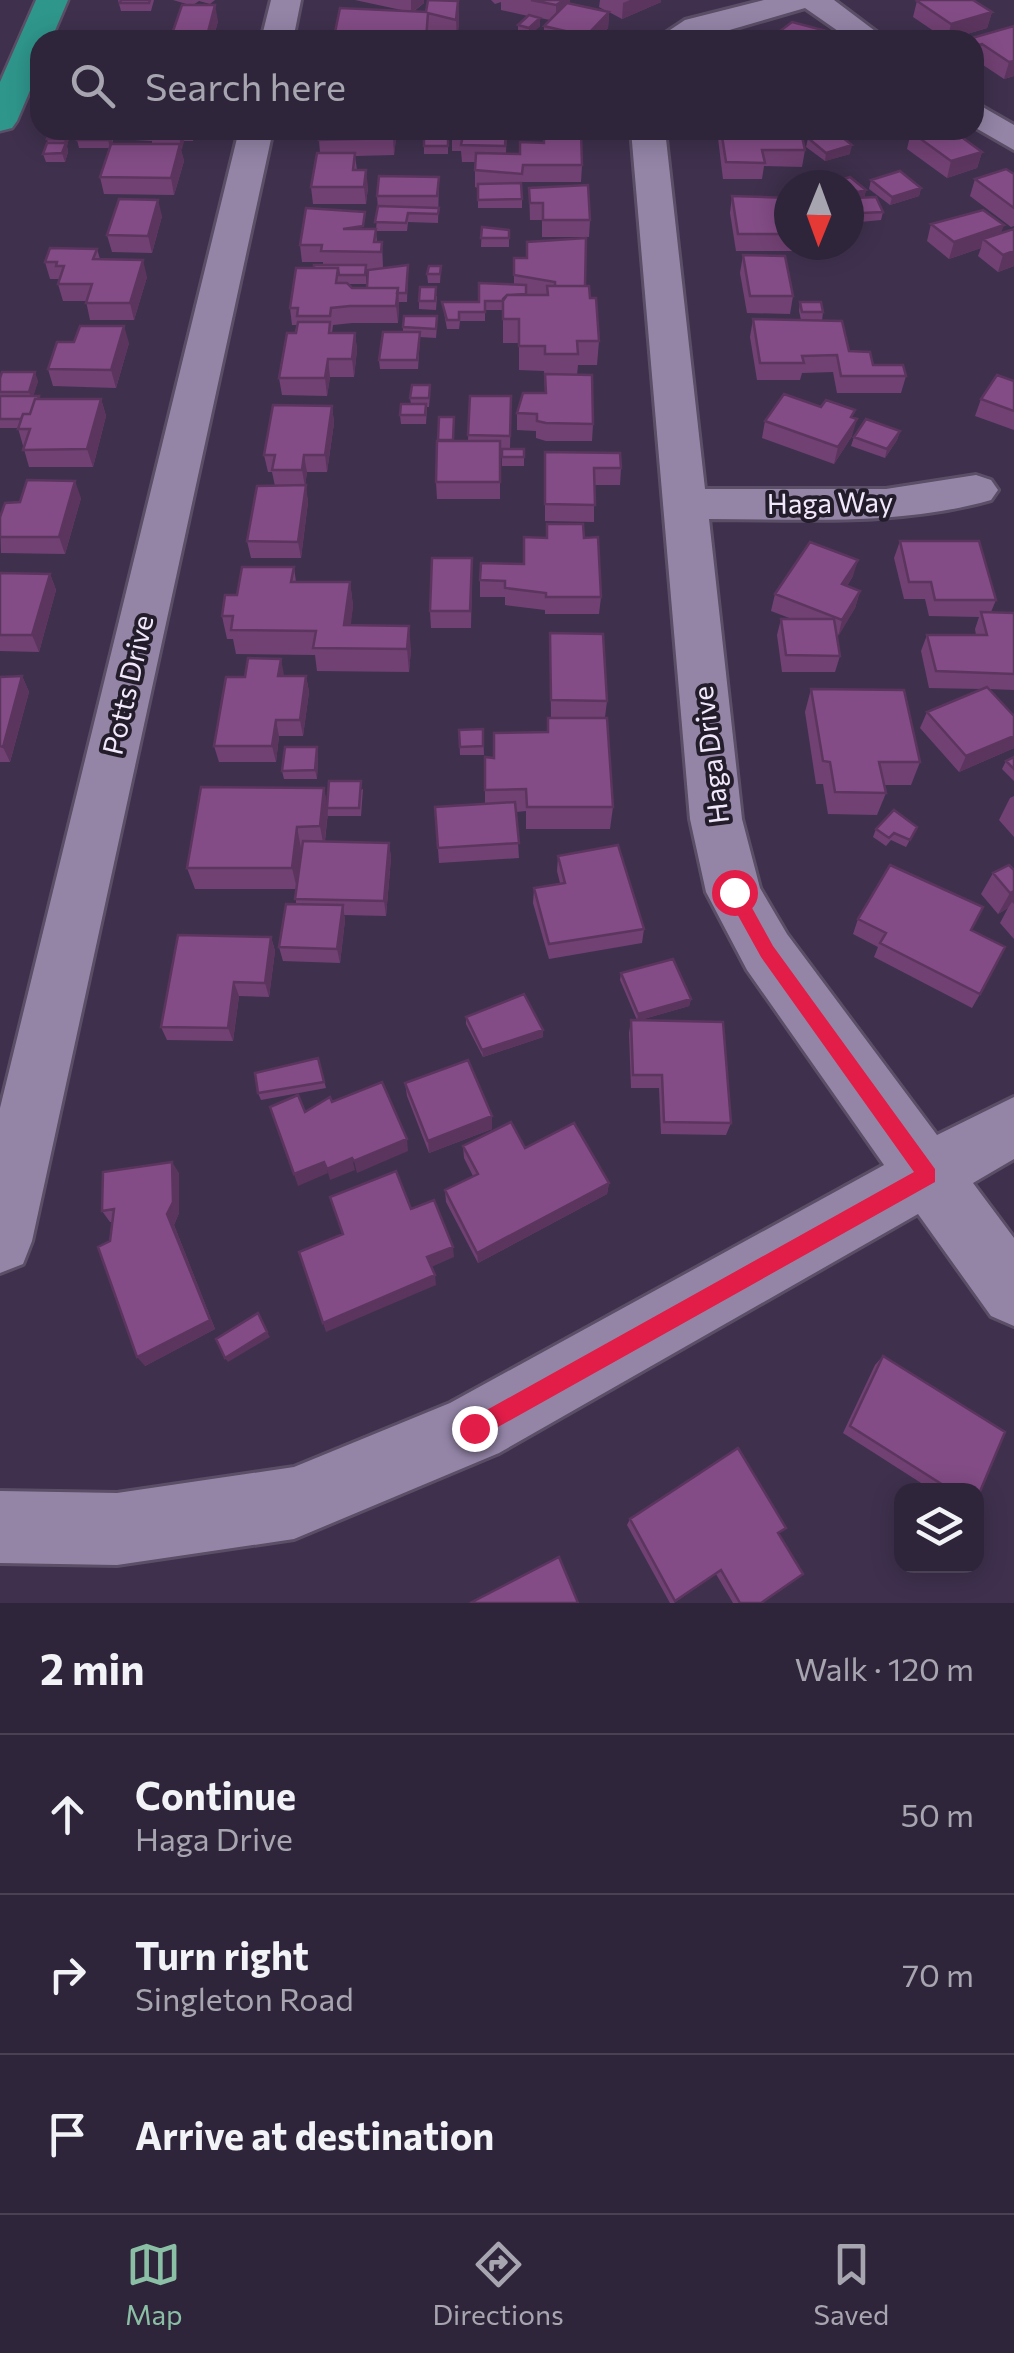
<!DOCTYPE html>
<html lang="en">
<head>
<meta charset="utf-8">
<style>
  body { margin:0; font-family:Commissioner,sans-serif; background:#372d42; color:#f1f3f6 }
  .controls { position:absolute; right:30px; bottom:30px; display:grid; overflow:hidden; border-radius:20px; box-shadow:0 5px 25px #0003 }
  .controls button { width:90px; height:90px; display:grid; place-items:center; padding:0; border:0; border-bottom:2px solid #4a4254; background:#2f253a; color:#f1f3f6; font:50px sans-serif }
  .compass { position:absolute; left:774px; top:170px; width:90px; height:90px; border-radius:50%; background:#2f253a; box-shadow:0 5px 25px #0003; rotate:181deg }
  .stop { position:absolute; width:30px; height:30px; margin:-22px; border:8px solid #e11d48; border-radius:50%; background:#fff }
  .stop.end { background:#e11d48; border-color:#fff; box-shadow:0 2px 10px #0008 }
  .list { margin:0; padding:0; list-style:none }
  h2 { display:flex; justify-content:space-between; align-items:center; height:130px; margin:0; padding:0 40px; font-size:42px }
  h2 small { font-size:32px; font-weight:400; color:#a7a5af }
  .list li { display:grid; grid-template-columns:65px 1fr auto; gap:30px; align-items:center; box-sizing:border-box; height:160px; padding:0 40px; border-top:2px solid #4a4254 }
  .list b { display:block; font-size:38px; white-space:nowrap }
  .list p { margin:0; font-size:32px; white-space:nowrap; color:#a7a5af }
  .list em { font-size:32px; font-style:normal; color:#a7a5af }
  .icon { flex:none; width:55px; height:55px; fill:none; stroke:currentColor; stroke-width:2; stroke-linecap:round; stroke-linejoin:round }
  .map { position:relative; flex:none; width:1014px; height:1603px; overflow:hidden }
  .search { position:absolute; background:#2f253a; box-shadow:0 5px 25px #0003; left:30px; right:30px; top:30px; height:110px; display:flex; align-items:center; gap:25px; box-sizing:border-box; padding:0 35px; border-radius:30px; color:#a7a5af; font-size:38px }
  .sheet { height:610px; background:#2f253a }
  nav { display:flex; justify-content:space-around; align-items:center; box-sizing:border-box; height:140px; border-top:2px solid #4a4254; background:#2f253a; font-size:28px; color:#a7a5af }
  nav a { display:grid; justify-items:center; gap:5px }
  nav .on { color:#8abfa5 }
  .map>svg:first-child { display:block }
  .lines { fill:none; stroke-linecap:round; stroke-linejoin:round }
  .minor-casing { stroke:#5b4e67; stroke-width:6 }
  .highway-casing { stroke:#5b4e67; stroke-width:5 }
  .minor { fill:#9485a7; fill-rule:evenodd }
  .highway { fill:#2f968c; fill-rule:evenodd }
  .wall { fill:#714173; fill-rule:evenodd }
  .shaded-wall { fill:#5c355e }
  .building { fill:#834c86; stroke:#5c355e; stroke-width:2.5 }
  .route { fill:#e11d48 }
  .labels { text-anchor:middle; stroke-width:8; stroke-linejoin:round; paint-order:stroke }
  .street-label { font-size:28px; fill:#f1e8fb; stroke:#231c2a }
</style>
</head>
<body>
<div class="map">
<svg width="1014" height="1603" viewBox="0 0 1014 1603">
  <rect width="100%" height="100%" fill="#3f314e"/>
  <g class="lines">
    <!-- minor casing -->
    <g class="minor-casing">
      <path id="minor" d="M271 0H301L293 40H261Z
        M764 0H834L887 40H851L805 8 695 40H655L685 20Z
        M974 102 1014 125V150L974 127Z
        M239 130H273L32 1241 23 1264 0 1273V1108Z
        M631 130H665L705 489H886L976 475 991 480 998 490 991 500C900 526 803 519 709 519L742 819 760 888 787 934 937 1135 1014 1097V1159L973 1183 1014 1238V1326L991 1316 918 1214 499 1453 294 1539 117 1565 0 1563V1491L117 1493 294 1467 450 1403 884 1165 747 970 706 892 690 819Z"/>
    </g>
    <!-- highway casing -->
    <g class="highway-casing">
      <path id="highway" d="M36 0H68L51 40H40V67L17 121 12 128 0 131V82Z"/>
    </g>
    <!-- minor -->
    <use href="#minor" class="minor"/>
    <!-- highway -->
    <use href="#highway" class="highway"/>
  </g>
  <!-- wall -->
  <path class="wall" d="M118 0H154L151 11H121Z
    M173 0H215L210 4 199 1 193 5 218 21 213 40H175L173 31 190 5Z
    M355 0H424V3L413 12H426L458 1 459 23 457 40H445L429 36V40H334L340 8 406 11Z
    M491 0H570L569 4 608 12 599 7 600 0H661V2L622 19 609 12 608 28 597 40H544V26L550 20 540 18V26L529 36 518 34V25L528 16 501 10V2L495 4Z
    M917 1 992 12 987 28 947 40 913 17Z
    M1014 26V76L1004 79 977 61 974 62V40Z
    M116 130 112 144H152V141L134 140 131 130H196L193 141H184L181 150 184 161 174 195 104 194 100 177 110 148H79L77 140Z
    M397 130 394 155 355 156 357 170 368 187 366 204H313L311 187 320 153 319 140Z
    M424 130H448V154H424Z
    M452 130H507L506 153 582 165 581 182H522V208H478V188L475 187V162H462L461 151H452Z
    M717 130H779L805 150 802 167 764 166 762 179H723Z
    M862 130H896L871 137Z
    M911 132 982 152 977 168 947 178 907 149Z
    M69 138 67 146 68 152 65 162H46L43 154 48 143 47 139Z
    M808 138 850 154 825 161 806 147Z
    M1014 174V226L1011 227 970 196 975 179Z
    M439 177 438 223 408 222 407 231H376L377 242H382L383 268 408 265 407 302H399L398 323H352L333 325 332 333H355L357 350 354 377H330L327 396 282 395 279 378 297 325H292L290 308 314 268 323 265V262H302L300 245 366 229H376L378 209 377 196ZM366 269H381L367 288H352L348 284H366Z
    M850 177 866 190 864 198 876 197 883 212 881 220 860 222 853 207 855 200 849 196V185H840L841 180Z
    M871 180 921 188 919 196 890 205 869 189Z
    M529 188 590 220 589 237H542V220H530Z
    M732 196 789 198V245H795L794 251H736L730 213Z
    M162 216 152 253 112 252 107 235Z
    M931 224 1001 233 1014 229V266L998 272 978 256 981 248 949 259 927 241Z
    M482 227 509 230V247H481Z
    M97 249 100 259 147 277 134 320H90L86 301H63L58 284 59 279H50L45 262Z
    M743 255 793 296 790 314 747 313 740 273Z
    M514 258 585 286 590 298 599 341 597 365H578L577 375 593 424 592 441H546L536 438V431L517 430V413L545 393 544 371 519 370V343H503V310H485V321H460L459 329H447L442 302H479L514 284Z
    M441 266 440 283H428L427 274Z
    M437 296 436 310 419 309V301Z
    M800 302 823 312 822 321 849 351 873 365 906 376 901 393H837L833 372 802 373 800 380H757L750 337 753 319 801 320 799 311Z
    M437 325 436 338 420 337 418 369H380L379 360 403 332V327Z
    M129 343 116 388 53 386 48 369Z
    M0 378 38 381 33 396H39V399H101L106 416 93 467H29L18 428H0Z
    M1014 381V430L975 416 981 399Z
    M430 394 429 407H427L426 424H401L400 415 411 404 410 398Z
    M470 396H511L510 449H524V466H502V453H500V499H437L436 482 454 441H468Z
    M332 406 334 423 327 472H307L305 485 308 502 301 558H251L247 541 275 486 272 472H268L264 455Z
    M853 418 852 436 834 464 762 438 765 421Z
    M900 431 897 440 885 458 851 446 854 437Z
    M545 452 621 468 620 485H594V522L545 521Z
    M81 498 65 554 1 553 0 517 20 502Z
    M547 524 584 538 601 597 599 614H545V610L505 605V597H480V580L523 564 546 538Z
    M900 541 996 600 991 612 1014 613V690L989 689 1014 716V748L959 772 920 728 927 712 982 689 929 688 921 651 927 635H976L975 629 979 617 929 616 925 599H904L894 558Z
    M294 567 296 582H350L353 606 350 625 411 649 409 672 317 671 315 655 236 654 233 639H227L222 616 237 595Z
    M0 573 50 574 56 590 39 652 0 651Z
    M472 575 471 628H431L430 611Z
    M853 576 847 586 860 591 855 608 837 637 840 656 835 672H782L777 635 781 619H792L771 611 775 594Z
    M550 633 607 701 605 717H551Z
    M22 676 29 692 10 762H0V677Z
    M284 676H306L309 692 303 736H279L276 762H219L214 746 245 677Z
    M811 689 920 762 911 785H884L886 793 877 815 828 814 823 784H816L805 712Z
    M548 718 613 807 610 829H526V811L516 812 519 858 439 863 435 807 485 804V757L494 758 547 732Z
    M483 729 484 755H460L459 730Z
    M317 747 318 755 317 779H284L282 771Z
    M1014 757V781L1002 769 1006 761Z
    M324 788 327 806 363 789 361 816H328V812L325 841 389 843 391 858 386 916 344 915 345 920 340 963 283 961 279 947 296 904V889H195L187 868Z
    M1014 796V837L999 820 1010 798Z
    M917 827 906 847 891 840 886 846 873 837 876 829Z
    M558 856 644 929 642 943 549 959 533 903 534 888 560 883 557 871Z
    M1014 870V939L1000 923 1008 908 998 914 981 894 993 873Z
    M858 919 971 930 980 994 972 1008 874 957 878 947 853 934Z
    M271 937 275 951 269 997 239 996 233 1041 167 1040 161 1027Z
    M621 973 691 999 689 1006 640 1020 731 1123 726 1135 661 1134 659 1088H631L629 1033 631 1020H637L620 980Z
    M466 1017 543 1037 483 1057 466 1024Z
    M318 1058 326 1088 261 1100 258 1093Z
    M405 1083 492 1129 429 1153 407 1096Z
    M463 1146 525 1148 609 1183 607 1194 478 1263 446 1202 445 1190 473 1176 464 1158Z
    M179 1173V1213L174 1225 215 1329 145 1366 113 1222H110L102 1211Z
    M883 1356 976 1490H932L843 1433 875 1365Z
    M630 1519 779 1534 762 1603H733L716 1574 674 1603H670L627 1525Z"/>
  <!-- shaded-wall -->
  <path class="shaded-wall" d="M411 0H424V3L411 13Z
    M564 0H570L569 12 556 21V5Z
    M630 0H661V2L622 19 623 3Z
    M458 1 459 23 457 40 456 20Z
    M215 5 218 21 213 40H209L208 32Z
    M609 12 608 28 597 40H586V36Z
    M992 12 987 28 947 40 951 24Z
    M540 18V26L529 36V28Z
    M982 44 977 61 974 62V46Z
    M1014 61V76L1004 79 1009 62Z
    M67 130 69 138 67 146 68 152 65 162 62 153 65 145 64 139Z
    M111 130H116L110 148 108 140Z
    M179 130H182L184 141 182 150 178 133Z
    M394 130H397L394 155 393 138Z
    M873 130H896L871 137Z
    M180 144 184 161 174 195 171 178Z
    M852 145 850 154 825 161 826 153Z
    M982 152 977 168 947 178 951 161Z
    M366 170 368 187 366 204 364 187Z
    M921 188 919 196 890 205 892 197Z
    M866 190 864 198 856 201 858 192Z
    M158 200 162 216 152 253 148 236Z
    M1004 225 998 242 983 239 981 248 949 259 954 242Z
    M1014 251V266L998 272 1003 255Z
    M143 260 147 277 134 320 130 303Z
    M398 288 399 305 398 323 396 306Z
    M124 326 129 343 116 388 111 370Z
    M355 333 357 350 354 377 352 359Z
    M328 359 330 377 327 396 325 378Z
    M35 372 38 381 32 401 29 392Z
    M101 399 106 416 93 467 87 449Z
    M332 406 334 423 327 472 325 455Z
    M857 419 852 436 834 464 838 447Z
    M900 431 897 440 885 458 887 449Z
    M304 455 307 472 305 487 302 470Z
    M75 481 81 498 65 554 59 537Z
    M306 485 308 502 301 558 298 542Z
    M858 560 853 576 838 601 842 584Z
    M50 574 56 590 39 652 32 635Z
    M350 582 353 606 348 649 344 625Z
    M860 591 855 608 838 637 842 620Z
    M409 626 411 649 409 672 407 649Z
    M281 659 284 675 278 676Z
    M22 676 29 692 10 762 3 747Z
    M306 676 309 692 303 736 300 720Z
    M276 720 279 736 276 762 272 746Z
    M1014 736V748L959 772 966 756Z
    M317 747 318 755 317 779 315 770Z
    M324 788 328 810 324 848 320 826Z
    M297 827 301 848 297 889 292 868Z
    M389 843 391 858 386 916 384 901Z
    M1014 891V904L1012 902 1008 908 998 914 1010 893Z
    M343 905 345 920 340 963 337 949Z
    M271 937 275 951 269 997 265 983Z
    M234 982 239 996 233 1041 228 1028Z
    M691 999 689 1006 637 1021 638 1014Z
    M543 1030V1037L483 1057 482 1050Z
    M492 1116V1129L429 1153 428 1141Z
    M407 1139 408 1151 357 1173 354 1161Z
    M352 1158 355 1170 330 1180 327 1169Z
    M172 1162 179 1173V1213L174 1225 215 1329 145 1366 137 1357 167 1214Z
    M324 1162 328 1173 298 1186 294 1174Z
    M609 1183 607 1194 478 1263 477 1253Z
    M453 1247 454 1257 429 1268 427 1257Z
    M435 1275 436 1285 326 1332 323 1323Z
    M267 1332 270 1337 228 1362 225 1358Z"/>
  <!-- building -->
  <path class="building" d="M121 0H150L149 3H120Z
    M428 0 458 1 456 20 428 13 426 40 334 37 340 8 426 12Z
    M531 0H564L556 5Z
    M919 0H973L992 12 951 24 917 1Z
    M567 3 609 12 586 36 544 26Z
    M182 5H215L208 32 173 31Z
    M529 15 540 18 529 28 518 25Z
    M792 22 842 35 836 40H768Z
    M1014 26V61L1009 62 982 44 974 46V40H965Z
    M51 130H67L64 139H47Z
    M80 130H111L108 140H77Z
    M151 130H179L178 133H150Z
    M322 130H394L393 138 319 140Z
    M424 130H448V146H424Z
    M452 130H506L505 146 461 145 463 135 452 134Z
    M721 130H779L780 132H801L805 150H762L765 163 726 162Z
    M833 130 852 145 826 153 808 138Z
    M917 130H952L982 152 951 161 911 132Z
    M544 132H581L582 165H523L522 174 475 170 476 153 520 154V142L544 143Z
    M47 143H66L62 153 43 154Z
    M111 144H180L171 178 100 177Z
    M317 153H355L353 170H366L364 187H311Z
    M1006 169 1014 174V208L975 179Z
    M900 171 921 188 892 197 871 180Z
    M379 176 439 177 437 196H377Z
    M850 177 866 190 858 192 841 180Z
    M521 183 522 199 478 200V184Z
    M588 185 590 220H543V203H530L529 188Z
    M732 196 789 198V234H738Z
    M876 197 883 212 862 213 855 198Z
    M119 199 158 200 148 236 107 235Z
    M378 206 439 208 438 214 408 213 406 223 375 222Z
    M306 208 365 212 363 226 343 229H376L374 242H382L381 252 321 251 322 245H300Z
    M983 210 1004 225 954 242 931 224Z
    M482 227 509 230V238H481Z
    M1014 229V251L1003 255 983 239Z
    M586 238 585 286H555V282L514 275V258H527V242Z
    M50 248 97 249 93 259 143 260 130 303H86L92 284H58L64 266H56L57 262H45Z
    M743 255 785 256 793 296H750Z
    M314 265H366L365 275H339L338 268H314Z
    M408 265 406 293H397L398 288H367L368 270Z
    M429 266H441L440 274H427Z
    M296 268H338L336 283H347L352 288H398L396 306H350L331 308 330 316H297L298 308H290Z
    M479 283 526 285V294L507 295 503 301H485V312H459V320H447L442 302H479Z
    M547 286H589L590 298H596L599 341H577L578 354H545V346H519V319H503V299L507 295H548Z
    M420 287H436L435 301H419Z
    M800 302H821L823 312H802Z
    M404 316H437L436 329 403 327Z
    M753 319 842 321 849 351 870 352 873 365H903L906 376H841L837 355 802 356 804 363H760Z
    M298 322H330L329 333H355L352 359H328L325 378H279L287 333H296Z
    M80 326H124L111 370 48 369 57 342H74Z
    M383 332H420L417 360H379Z
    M2 372H35L29 392H0V378Z
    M545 374 592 375 593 424 546 423 537 421V414L517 413 523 393H546Z
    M997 375 1014 381V411L981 399Z
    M412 385H430L429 398H410Z
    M784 394 821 407 826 400 855 410 851 417 857 419 838 447 765 421Z
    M0 396H39L38 399H35L30 414H23L21 419H0Z
    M470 396H511L510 436 468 435Z
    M35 399H101L87 449 23 450 30 429H18L23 414H30Z
    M401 404H426L425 415H400Z
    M273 405 332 406 325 455H304L302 470H272L275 455H264Z
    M439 417H454L453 440H438Z
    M866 419 900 431 887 449 854 437Z
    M437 441H500V482H436Z
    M502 449H524V457H502Z
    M545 452 620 453 621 468H594L595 505 545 504Z
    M27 480 75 481 59 537H0V517L5 503 20 502Z
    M306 485 298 542 247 541 257 486Z
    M547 524H583L584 538 598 537 601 597H546V593L505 588V581L480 580 481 563 524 564V537L547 538Z
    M900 541H979L996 600H935L931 582H909Z
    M810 542 858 560 842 584 860 591 842 620 775 594Z
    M432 558H472L470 611H430Z
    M242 567H294L291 582H350L344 625 409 626 407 649 313 648 316 631 231 630 233 616H222L225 595H237Z
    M0 573 50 574 32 635H0Z
    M981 612 1014 613V674L936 671 927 635H987Z
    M781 619H834L840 656 786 655Z
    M550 633 603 634 607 701 551 700Z
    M248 658 281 659 278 676H306L300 720H276L272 746H214L226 677H245Z
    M22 676 3 747 0 746V677Z
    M987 687 1014 716V736L966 756 927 712Z
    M811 689 904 690 920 762H879L886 793 835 792 830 762 823 761Z
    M548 718H607L613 807H527L526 789 485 790V757L494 758V733L548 732Z
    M483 729V746L460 747 459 730Z
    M285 747H317L315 770 282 771Z
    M1014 757V769L1006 761Z
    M329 781H361L359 808H327Z
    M201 787 324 788 320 826 297 827 292 868H187Z
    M515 802 519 843 438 848 435 807Z
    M894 810 917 827 910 840 894 833 889 838 876 829Z
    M303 841 389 843 384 901 295 899Z
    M618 845 644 929 549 944 534 888 565 883 558 856Z
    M890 865 983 907 971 930 1005 947 980 994 880 943 886 933 858 919Z
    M1009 865 1014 870V891L1010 893 993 873Z
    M286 904 343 905 337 949 279 947Z
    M178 935 271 937 265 983 234 982 228 1028 161 1027Z
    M673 959 691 999 638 1014 621 973Z
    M524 994 543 1030 482 1050 466 1017Z
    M631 1020 723 1022 731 1123 664 1122 662 1075H633Z
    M318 1058 324 1082 258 1093 255 1073Z
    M468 1060 492 1116 428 1141 405 1083Z
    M382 1082 407 1139 354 1161 352 1158 327 1169 324 1162 294 1174 270 1107 298 1095 305 1112 330 1097 332 1102Z
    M511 1122 525 1148 574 1123 609 1183 477 1253 445 1190 478 1174 463 1146Z
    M172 1162 173 1202 167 1214 210 1320 137 1357 98 1247 110 1241 114 1209 102 1211 103 1172Z
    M396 1171 411 1209 434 1200 453 1247 427 1257 435 1275 323 1323 299 1252 343 1234 330 1197Z
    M258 1313 267 1332 225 1358 216 1339Z
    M883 1356 1005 1432 976 1501V1490H951L850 1426Z
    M738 1448 786 1528 778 1533 803 1574 761 1603H740L721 1570 675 1601 630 1519Z
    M559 1557 578 1603H470Z"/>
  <!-- route -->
  <path class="route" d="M734 884 740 886 773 946 935 1169V1182L482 1436H467V1421L914 1172 761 957 725 892Z"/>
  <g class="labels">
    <!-- street labels -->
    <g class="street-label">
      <text transform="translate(830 503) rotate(-1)" y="10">Haga Way</text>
      <text transform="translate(128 685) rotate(-77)" y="10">Potts Drive</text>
      <text transform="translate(711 755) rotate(-97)" y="10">Haga Drive</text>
    </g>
  </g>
</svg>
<div class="controls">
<button><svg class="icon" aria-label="layers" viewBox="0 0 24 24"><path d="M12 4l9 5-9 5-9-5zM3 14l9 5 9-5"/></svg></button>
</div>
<svg class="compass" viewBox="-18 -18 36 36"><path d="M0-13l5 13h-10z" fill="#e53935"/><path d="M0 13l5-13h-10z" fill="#a7a5af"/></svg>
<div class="stop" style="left:734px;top:892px"></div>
<div class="stop end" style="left:474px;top:1428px"></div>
<div class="search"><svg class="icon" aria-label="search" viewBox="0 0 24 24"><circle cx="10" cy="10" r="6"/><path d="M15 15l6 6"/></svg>Search here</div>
</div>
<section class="sheet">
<h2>2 min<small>Walk · 120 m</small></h2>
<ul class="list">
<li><svg class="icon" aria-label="ahead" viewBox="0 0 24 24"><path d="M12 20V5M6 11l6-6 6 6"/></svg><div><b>Continue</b><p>Haga Drive</p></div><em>50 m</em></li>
<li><svg class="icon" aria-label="right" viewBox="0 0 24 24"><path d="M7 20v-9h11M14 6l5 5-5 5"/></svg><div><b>Turn right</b><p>Singleton Road</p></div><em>70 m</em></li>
<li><svg class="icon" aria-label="arrive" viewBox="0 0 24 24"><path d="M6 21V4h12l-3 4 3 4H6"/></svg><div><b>Arrive at destination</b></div></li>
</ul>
</section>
<nav>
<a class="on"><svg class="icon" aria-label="map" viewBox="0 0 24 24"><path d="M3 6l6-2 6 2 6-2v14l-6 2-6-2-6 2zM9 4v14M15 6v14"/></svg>Map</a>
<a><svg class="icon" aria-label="directions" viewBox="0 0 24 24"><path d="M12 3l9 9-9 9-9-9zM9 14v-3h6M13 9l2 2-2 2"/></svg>Directions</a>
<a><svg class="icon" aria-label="saved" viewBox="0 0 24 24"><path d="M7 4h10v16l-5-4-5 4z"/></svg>Saved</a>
</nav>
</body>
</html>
